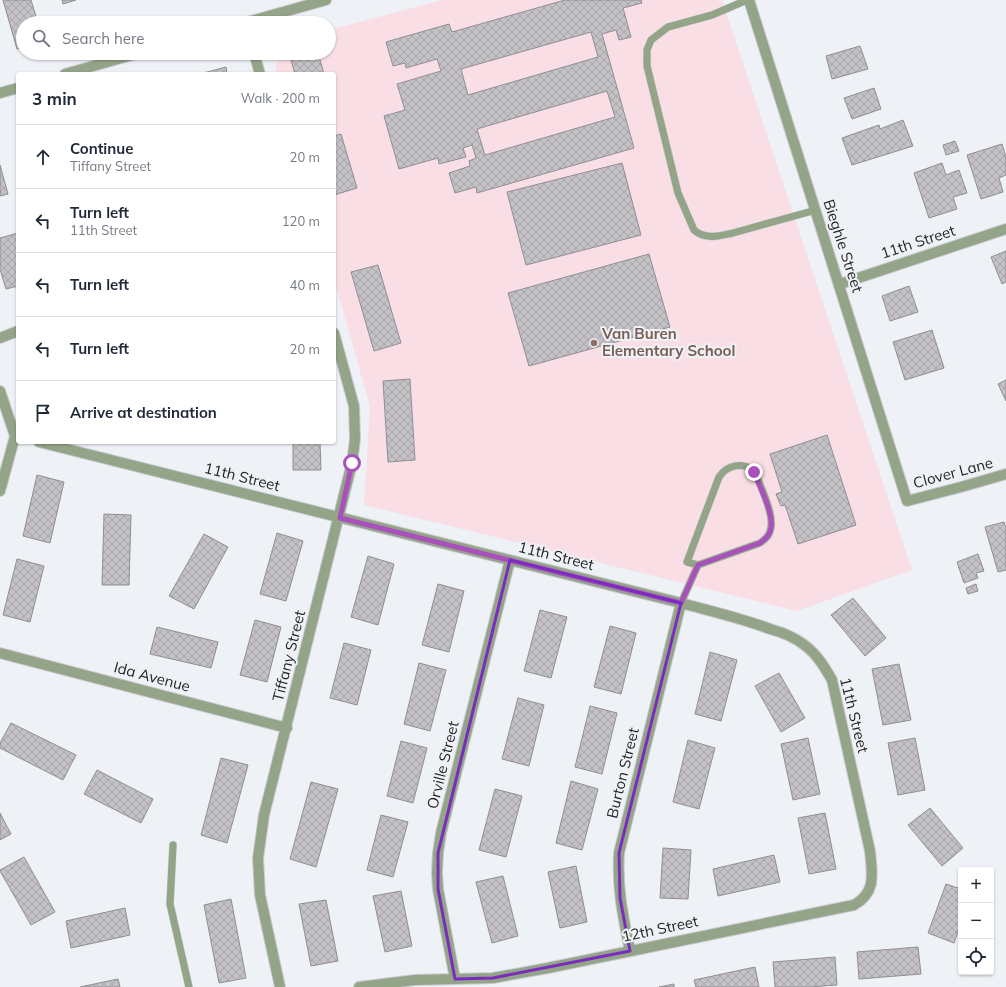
<!DOCTYPE html>
<html lang="en">
<head>
<meta charset="utf-8">
<style>
  body { margin:0; font-family:Mulish,sans-serif; background:#f2f2f3; color:#1f2937 }
  .controls { position:absolute; right:12px; bottom:12px; display:grid; overflow:hidden; border-radius:4px; box-shadow:0 1px 3px #0004 }
  .controls button { width:36px; height:36px; display:grid; place-items:center; padding:0; border:0; border-bottom:1px solid #e0e1e3; background:#fff; color:#1f2937; font:20px sans-serif }
  .stop { position:absolute; width:12px; height:12px; margin:-9px; border:3px solid #a950bd; border-radius:50%; background:#fff }
  .stop.end { background:#a950bd; border-color:#fff; box-shadow:0 1px 4px #0008 }
  .list { margin:0; padding:0; list-style:none }
  h2 { display:flex; justify-content:space-between; align-items:center; height:52px; margin:0; padding:0 16px; font-size:17px }
  h2 small { font-size:13px; font-weight:400; color:#747a83 }
  .list li { display:grid; grid-template-columns:26px 1fr auto; gap:12px; align-items:center; box-sizing:border-box; height:64px; padding:0 16px; border-top:1px solid #e0e1e3 }
  .list b { display:block; font-size:15px; white-space:nowrap }
  .list p { margin:0; font-size:13px; white-space:nowrap; color:#747a83 }
  .list em { font-size:13px; font-style:normal; color:#747a83 }
  .icon { flex:none; width:22px; height:22px; fill:none; stroke:currentColor; stroke-width:2; stroke-linecap:round; stroke-linejoin:round }
  .map { position:relative; flex:none; width:1006px; height:987px; overflow:hidden }
  .search { position:absolute; background:#fff; box-shadow:0 1px 3px #0004; left:16px; top:16px; width:320px; height:44px; display:flex; align-items:center; gap:10px; box-sizing:border-box; padding:0 14px; border-radius:22px; color:#747a83; font-size:15px }
  .panel { position:absolute; background:#fff; box-shadow:0 1px 3px #0004; left:16px; top:72px; width:320px; height:372px; border-radius:4px }
  .map>svg:first-child { display:block }
  .education { fill:#f9dfe5 }
  .building { fill:url(#building-cross-hatch); stroke:#908e92; fill-rule:evenodd }
  .lines { fill:none; stroke-linecap:round; stroke-linejoin:round }
  .service-casing { stroke:#c9cbcf; stroke-width:8 }
  .minor-casing { stroke:#c9cbcf; stroke-width:12 }
  .service { stroke:#93a488; stroke-width:7 }
  .minor { stroke:#93a488; stroke-width:10 }
  .route { stroke:#a950bd; stroke-width:5 }
  .marked { fill:none; stroke:#7b2cbf; stroke-width:3; stroke-linejoin:round }
  .education-dot { fill:#8d6e63; stroke:#eef1f5; stroke-width:1.5 }
  .labels { text-anchor:middle; stroke-width:4; stroke-linejoin:round; paint-order:stroke }
  .street-label { font-size:15px; fill:#1f2021; stroke:#eef1f5 }
  .education-label { font-size:15px; font-weight:bold; fill:#785e54; stroke:#eef1f5; text-anchor:start }
</style>
</head>
<body>
<div class="map">
<svg width="1006" height="987" viewBox="0 0 1006 987">
  <defs>
    <pattern id="building-cross-hatch" width="8" height="8" patternUnits="userSpaceOnUse"><rect width="8" height="8" fill="#c3c1c5"/><path d="M0 0l8 8M0 8l8-8" fill="none" stroke="#a7a6a9"/></pattern>
  </defs>
  <rect width="100%" height="100%" fill="#eef1f5"/>
  <!-- education -->
  <path class="education" d="M442 0H722L912 570 797 611 364 505 370 407 334 279V74H276L275 68 282 53H329V30Z"/>
  <!-- building -->
  <path class="building" d="M3 0H31L38 23H23V48L17 49Z
    M62 0H76L63 4Z
    M565 0H641L642 3 623 8 631 37 619 40 616 30 602 34 634 148 477 193 476 187 455 193 449 173 470 166 469 161 476 158 472 145 463 148 466 157 439 164 438 158 399 169 384 116 405 110 397 84 441 71 437 59 406 68 405 63 393 66 386 42 449 24 452 32ZM591 32 598 57 468 95 461 69ZM607 91 615 117 485 155 477 129Z
    M860 46 868 69 832 79 826 56Z
    M289 53H318L324 74H295Z
    M226 67 227 74H199L215 70Z
    M874 88 881 109 852 119 844 98Z
    M903 120 913 146 852 165 842 138 879 125 880 129Z
    M341 134 357 188 334 195V136Z
    M955 141 959 151 946 155 943 145Z
    M1002 144 1006 157V175L999 178 1003 192 981 199 967 155Z
    M622 163 641 235 526 265 507 192Z
    M942 163 946 175 959 170 967 193 953 197 957 209 929 218 914 173Z
    M0 165 8 194 0 196Z
    M18 233V286L6 289 0 269V238Z
    M1006 251V282L1002 284 991 257Z
    M649 254 670 327 529 366 508 293Z
    M378 265 401 343 374 351 351 272Z
    M909 286 918 312 890 321 882 296Z
    M932 330 944 368 905 380 893 342Z
    M410 379 415 460 388 462 383 381Z
    M1006 380V401L998 384Z
    M827 435 856 525 798 544 785 505 781 506 776 494 782 492 770 454Z
    M293 442H320L321 470H293Z
    M37 475 64 482 50 543 23 536Z
    M104 514 131 515 129 585H102Z
    M1004 522 1006 528V570L998 572 985 527Z
    M277 533 303 541 286 601 260 594Z
    M204 534 228 547 194 609 169 596Z
    M978 554 984 571 976 573 978 578 964 583 957 562Z
    M368 556 394 564 378 625 351 617Z
    M17 559 44 566 30 622 3 615Z
    M438 584 464 591 449 652 422 645Z
    M976 584 978 591 968 594 966 588Z
    M853 598 886 638 865 656 831 615Z
    M540 610 567 617 551 678 524 671Z
    M255 620 281 627 267 682 240 675Z
    M610 626 636 633 621 694 594 687Z
    M157 627 218 642 211 668 150 654Z
    M344 643 371 650 357 705 330 698Z
    M710 652 737 660 721 721 695 714Z
    M419 663 446 670 430 731 404 724Z
    M899 664 911 720 883 725 872 669Z
    M779 673 805 718 781 732 755 686Z
    M518 698 544 705 529 766 502 759Z
    M590 706 617 713 602 774 575 767Z
    M11 723 76 755 63 780 0 748V743Z
    M808 738 820 794 793 800 781 744Z
    M915 738 925 790 898 795 888 743Z
    M688 740 715 748 699 809 673 802Z
    M401 741 427 748 413 803 387 796Z
    M221 758 248 765 227 843 201 835Z
    M97 770 153 799 141 823 84 794Z
    M571 781 598 789 582 850 556 843Z
    M311 782 338 789 316 867 290 859Z
    M495 789 522 796 506 857 479 850Z
    M930 808 963 848 942 866 908 825Z
    M0 813 11 834 0 840Z
    M825 813 836 869 809 874 798 818Z
    M381 815 408 822 393 877 367 870Z
    M663 848 691 850 688 899 660 898Z
    M774 855 780 882 718 896 713 869Z
    M24 857 55 912 31 925 0 871V870Z
    M576 866 587 922 560 928 548 872Z
    M503 876 518 936 492 943 476 882Z
    M946 884 961 889V923L954 943 928 933Z
    M401 891 412 946 385 952 373 896Z
    M231 899 246 978 219 983 204 905Z
    M326 900 338 961 311 966 299 904Z
    M125 908 130 935 71 948 66 921Z
    M918 947 921 974 859 979 857 952Z
    M835 957 837 985 809 987H775L773 962Z
    M755 967 759 987H696L694 980Z
    M118 979 120 987H80Z
    M674 984V987H659Z"/>
  <g class="lines">
    <!-- service casing -->
    <g class="service-casing">
      <path id="service" d="M747 0 712 15 668 27 651 40 647 50V66L678 193 694 230C705 240 720 236 733 233L816 210
        M681 603 698 565 760 543C764 540 769 537 770 531 776 517 760 486 755 472 743 461 727 465 719 477L687 562 698 565
        M173 845 170 904 189 987"/>
    </g>
    <!-- minor casing -->
    <g class="minor-casing">
      <path id="minor" d="M749 0 907 501 961 487 1006 474
        M244 23 326 0
        M254 53 260 74
        M65 74 139 53
        M0 93 18 88
        M840 284 1006 229
        M0 338 18 331
        M0 391 15 436
        M39 442 681 603C710 611 741 618 770 629 781 632 794 637 803 644 816 653 824 666 832 680L870 851C872 873 877 892 854 905L548 968 493 978 415 980 359 987
        M0 491 15 436
        M0 653 287 728
        M630 951C623 916 617 889 619 853L681 603
        M455 979 438 889 437 873 438 853 441 833 510 560
        M280 987 260 895 258 858 264 815 352 463 355 439 354 406 334 333"/>
    </g>
    <!-- service -->
    <use href="#service" class="service"/>
    <!-- minor -->
    <use href="#minor" class="minor"/>
  </g>
  <g class="lines">
    <!-- route -->
    <path class="route" d="M352 463 340 518 681 603 698 565 760 543C764 540 768 537 770 532 776 517 760 487 754 472"/>
  </g>
  <!-- marked area -->
  <path class="marked" d="M510 560 681 603 619 853 620 898 630 951 493 978 455 979 438 889V853Z"/>
  <!-- markers -->
  <circle class="education-dot" cx="594" cy="343" r="4"/>
  <g class="labels">
    <!-- street labels -->
    <g class="street-label">
      <text transform="translate(918 242) rotate(-18)" y="5">11th Street</text>
      <text transform="translate(843 246) rotate(72)" y="5">Bieghle Street</text>
      <text transform="translate(953 473) rotate(-15)" y="5">Clover Lane</text>
      <text transform="translate(242 477) rotate(14)" y="5">11th Street</text>
      <text transform="translate(556 556) rotate(14)" y="5">11th Street</text>
      <text transform="translate(289 656) rotate(-76)" y="5">Tiffany Street</text>
      <text transform="translate(152 677) rotate(15)" y="5">Ida Avenue</text>
      <text transform="translate(854 715) rotate(76)" y="5">11th Street</text>
      <text transform="translate(443 765) rotate(-76)" y="5">Orville Street</text>
      <text transform="translate(623 773) rotate(-76)" y="5">Burton Street</text>
      <text transform="translate(660 929) rotate(-12)" y="5">12th Street</text>
    </g>
    <!-- education labels -->
    <g class="education-label">
      <text x="602" y="339">Van Buren<tspan x="602" dy="17">Elementary School</tspan></text>
    </g>
  </g>
</svg>
<div class="controls">
<button>+</button>
<button>−</button>
<button><svg class="icon" aria-label="locate" viewBox="0 0 24 24"><circle cx="12" cy="12" r="6"/><path d="M12 2v4M12 18v4M2 12h4M18 12h4"/></svg></button>
</div>
<div class="stop" style="left:352px;top:463px"></div>
<div class="stop end" style="left:754px;top:472px"></div>
<div class="search"><svg class="icon" aria-label="search" viewBox="0 0 24 24"><circle cx="10" cy="10" r="6"/><path d="M15 15l6 6"/></svg>Search here</div>
<section class="panel">
<h2>3 min<small>Walk · 200 m</small></h2>
<ul class="list">
<li><svg class="icon" aria-label="ahead" viewBox="0 0 24 24"><path d="M12 20V5M6 11l6-6 6 6"/></svg><div><b>Continue</b><p>Tiffany Street</p></div><em>20 m</em></li>
<li><svg class="icon" aria-label="left" viewBox="0 0 24 24"><path d="M17 20v-9H6M10 6l-5 5 5 5"/></svg><div><b>Turn left</b><p>11th Street</p></div><em>120 m</em></li>
<li><svg class="icon" aria-label="left" viewBox="0 0 24 24"><path d="M17 20v-9H6M10 6l-5 5 5 5"/></svg><div><b>Turn left</b></div><em>40 m</em></li>
<li><svg class="icon" aria-label="left" viewBox="0 0 24 24"><path d="M17 20v-9H6M10 6l-5 5 5 5"/></svg><div><b>Turn left</b></div><em>20 m</em></li>
<li><svg class="icon" aria-label="arrive" viewBox="0 0 24 24"><path d="M6 21V4h12l-3 4 3 4H6"/></svg><div><b>Arrive at destination</b></div></li>
</ul>
</section>
</div>
</body>
</html>
